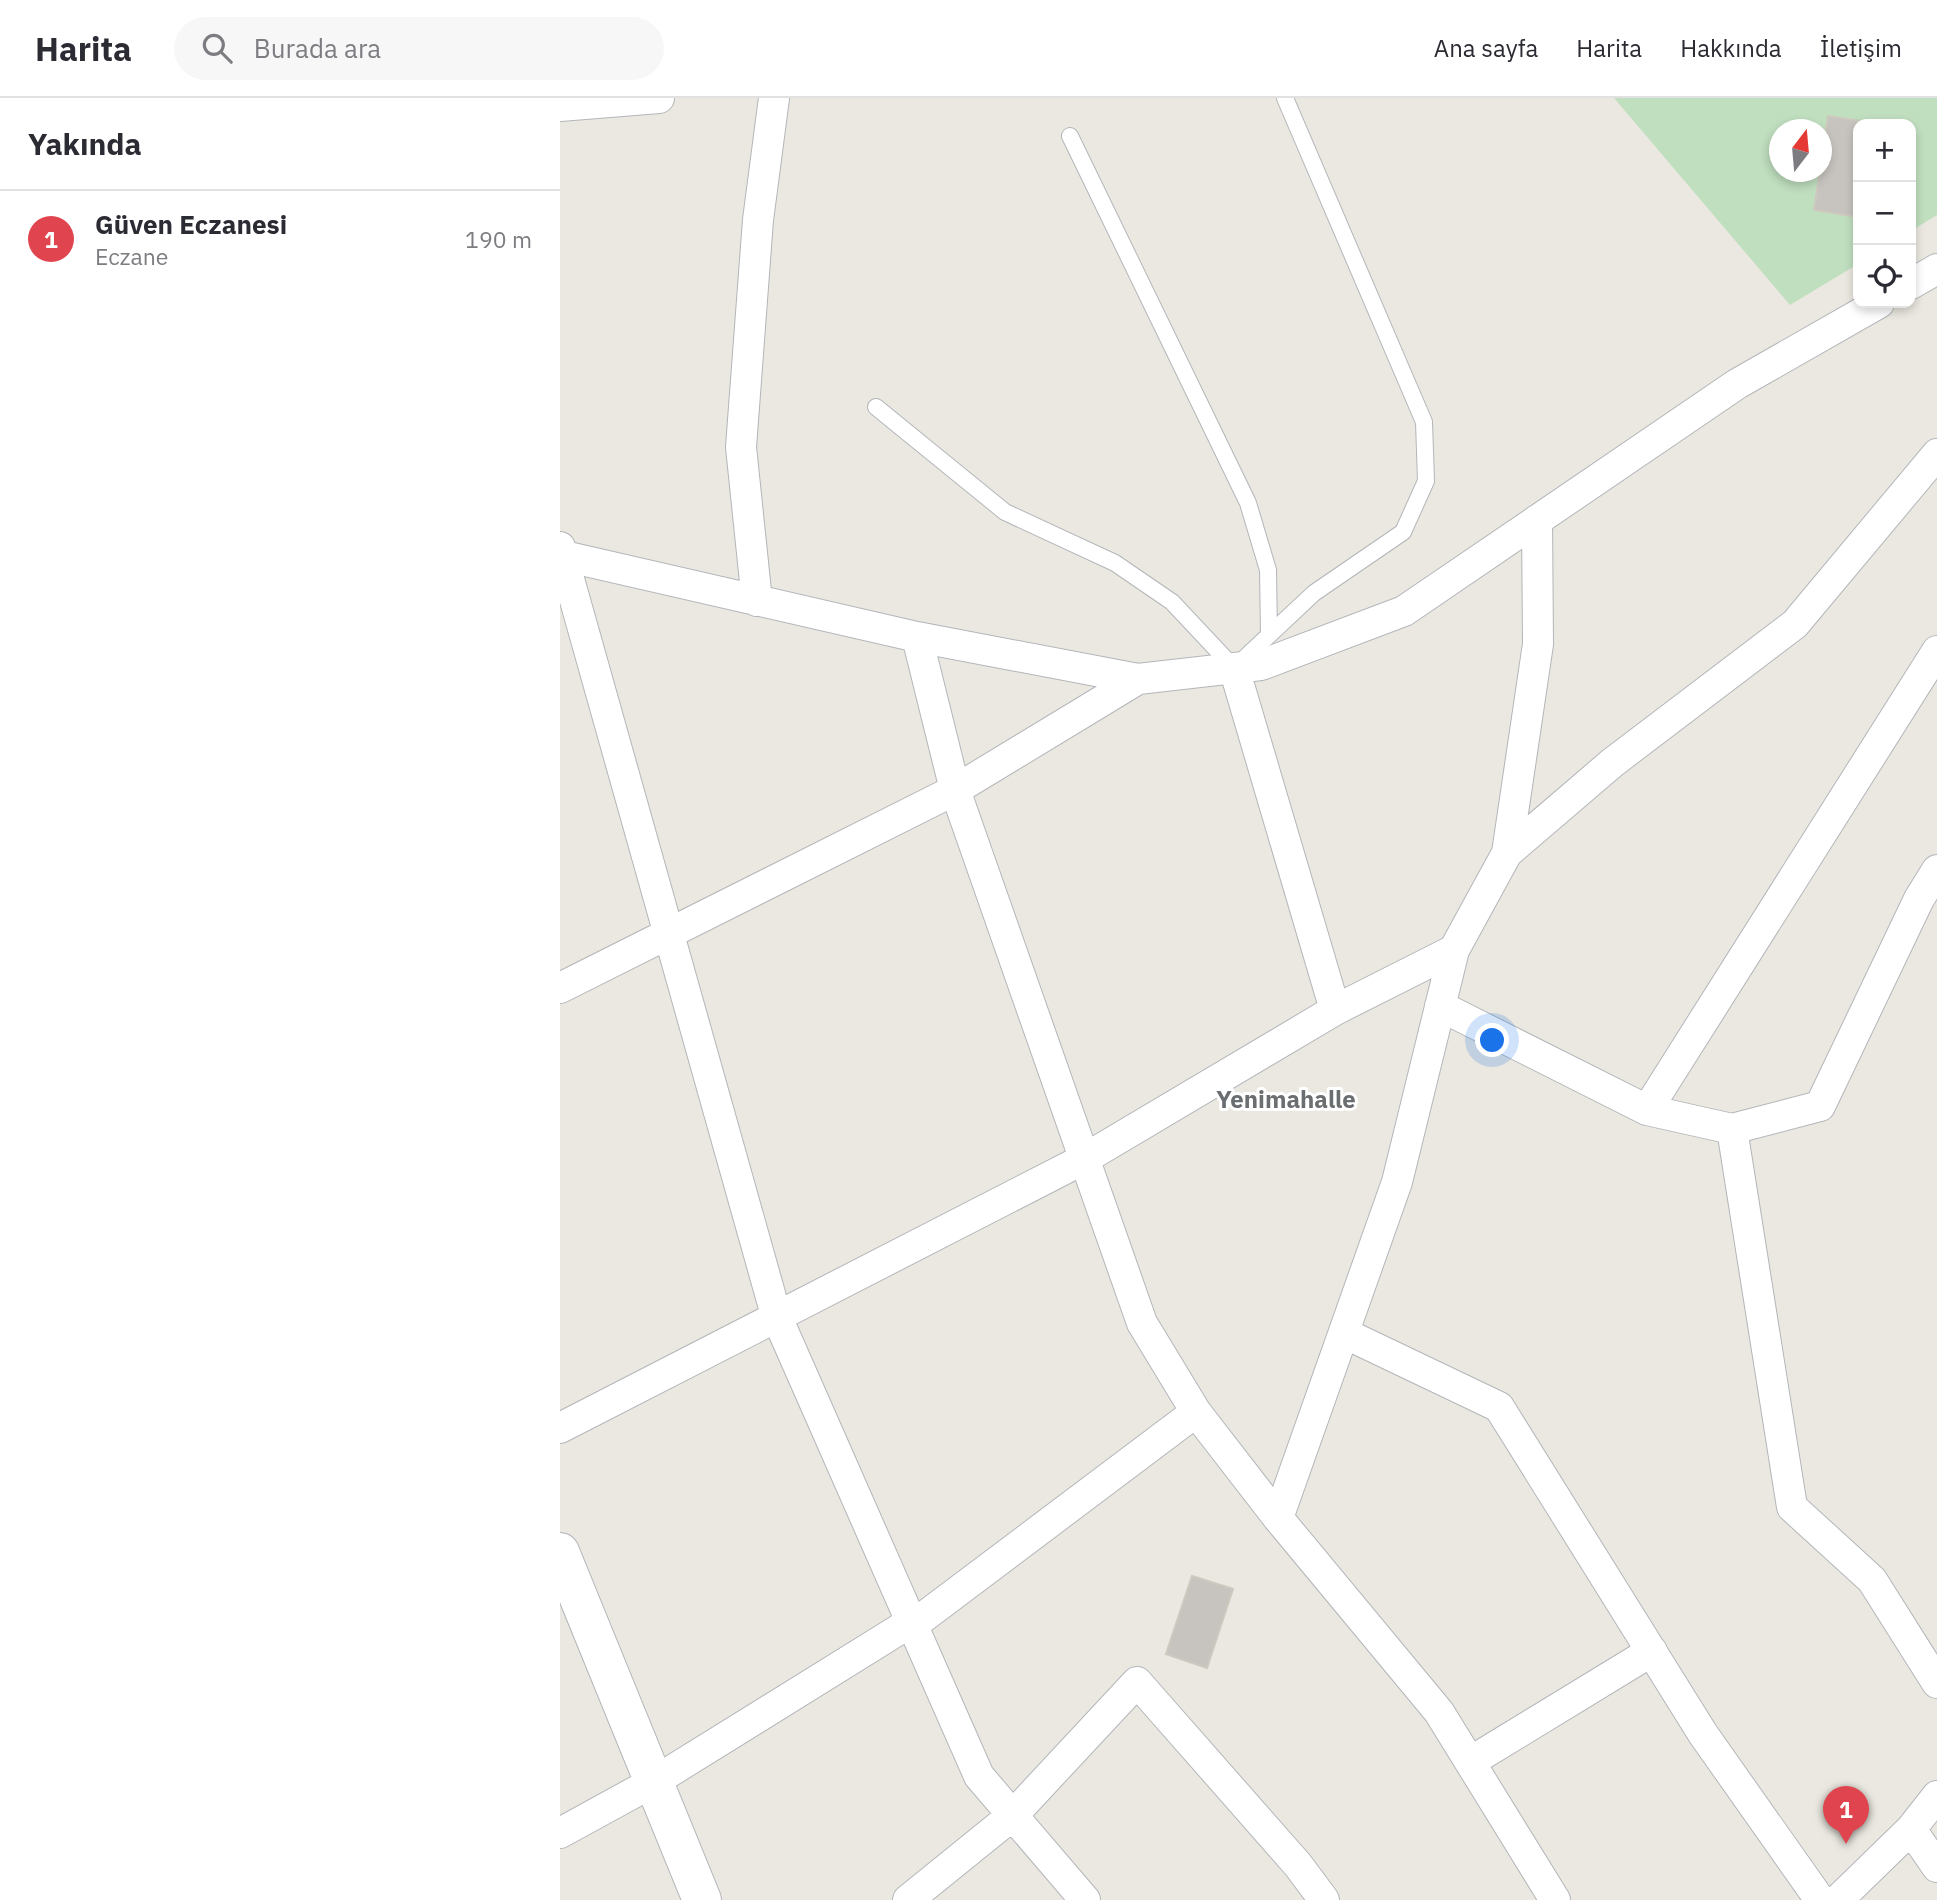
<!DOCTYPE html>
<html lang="tr">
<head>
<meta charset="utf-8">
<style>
  body { margin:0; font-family:"IBM Plex Sans",sans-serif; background:#f7f7f7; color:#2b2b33 }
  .controls { position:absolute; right:21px; top:21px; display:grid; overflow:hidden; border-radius:14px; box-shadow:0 4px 10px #0003 }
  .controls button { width:63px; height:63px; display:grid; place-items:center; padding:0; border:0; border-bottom:2px solid #e1e1e2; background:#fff; color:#2b2b33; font:35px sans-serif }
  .compass { position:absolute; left:1209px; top:21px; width:63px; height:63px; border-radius:50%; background:#fff; box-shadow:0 4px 10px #0003; rotate:16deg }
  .you { position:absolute; left:933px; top:943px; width:24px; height:24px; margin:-18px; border:5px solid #fff; border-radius:50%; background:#1a73e8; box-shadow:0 0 0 10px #1a73e833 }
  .badge { display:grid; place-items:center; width:46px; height:46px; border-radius:50%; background:#ea580c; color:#fff; font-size:23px; font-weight:700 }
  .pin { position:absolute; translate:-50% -58px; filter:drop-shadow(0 2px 4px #0008) }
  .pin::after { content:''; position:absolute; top:37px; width:24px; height:21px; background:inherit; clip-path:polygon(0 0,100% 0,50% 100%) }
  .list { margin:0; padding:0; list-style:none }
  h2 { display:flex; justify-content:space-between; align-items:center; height:91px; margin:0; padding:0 28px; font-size:30px }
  h2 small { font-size:23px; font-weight:400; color:#7c7c81 }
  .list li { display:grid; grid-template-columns:46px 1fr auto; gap:21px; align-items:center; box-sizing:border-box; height:98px; padding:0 28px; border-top:2px solid #e1e1e2 }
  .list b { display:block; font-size:26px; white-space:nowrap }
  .list p { margin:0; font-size:23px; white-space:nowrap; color:#7c7c81 }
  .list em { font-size:23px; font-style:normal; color:#7c7c81 }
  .icon { flex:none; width:38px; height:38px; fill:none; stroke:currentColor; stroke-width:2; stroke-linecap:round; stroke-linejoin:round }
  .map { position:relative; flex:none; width:1377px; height:1802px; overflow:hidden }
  header { display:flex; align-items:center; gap:42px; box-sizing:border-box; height:98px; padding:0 35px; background:#fff; border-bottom:2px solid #e1e1e2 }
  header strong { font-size:33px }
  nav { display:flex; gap:38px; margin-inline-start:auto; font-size:24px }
  .search { width:490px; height:63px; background:#f7f7f7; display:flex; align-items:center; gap:18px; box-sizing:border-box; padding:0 24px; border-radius:38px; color:#7c7c81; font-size:26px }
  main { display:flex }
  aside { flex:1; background:#fff }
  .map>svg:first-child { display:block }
  .green { fill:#c0dfbf; fill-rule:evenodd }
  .building { fill:#c7c4bf; stroke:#cec9bf; stroke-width:2 }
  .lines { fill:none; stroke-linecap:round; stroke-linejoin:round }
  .lane-casing { stroke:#b3b6b9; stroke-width:18 }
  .street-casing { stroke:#b3b6b9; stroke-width:32 }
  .secondary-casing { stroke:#b2b5b9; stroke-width:40 }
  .lane { stroke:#fff; stroke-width:16 }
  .street { stroke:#fff; stroke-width:30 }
  .secondary { stroke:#fff; stroke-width:38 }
  .labels { text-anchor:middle; stroke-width:6; stroke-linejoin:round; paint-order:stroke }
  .district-label { font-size:24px; font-weight:bold; fill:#6a6e71; stroke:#fff }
</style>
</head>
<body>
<header>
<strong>Harita</strong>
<div class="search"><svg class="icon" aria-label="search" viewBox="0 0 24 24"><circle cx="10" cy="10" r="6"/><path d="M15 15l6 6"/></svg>Burada ara</div>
<nav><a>Ana sayfa</a><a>Harita</a><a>Hakkında</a><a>İletişim</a></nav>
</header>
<main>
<aside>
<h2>Yakında<small></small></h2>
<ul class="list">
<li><span class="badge" style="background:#e0444e">1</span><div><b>Güven Eczanesi</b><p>Eczane</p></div><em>190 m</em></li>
</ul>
</aside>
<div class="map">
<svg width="1377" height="1802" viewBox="0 0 1377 1802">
  <rect width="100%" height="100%" fill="#eae8e0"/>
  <!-- green -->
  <path class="green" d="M1054 0H1377V117L1351 133V26H1298V166L1230 207ZM1220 32H1262V74H1220Z"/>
  <!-- building -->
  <path class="building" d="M1268 18 1315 25 1298 26V119L1254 112Z
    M632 1478 673 1491 647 1570 606 1556Z"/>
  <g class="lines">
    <!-- lane casing -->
    <g class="lane-casing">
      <path id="lane" d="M510 38 688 405 708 472 709 537
        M316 309 445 414 555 465 612 504 674 570 754 495 843 434 866 383 864 324 725 0"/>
    </g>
    <!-- street casing -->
    <g class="street-casing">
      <path id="street" d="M0 8 99 0
        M1351 186 1377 171
        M0 449 216 1217 419 1678 525 1802
        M0 457 357 539 578 581 701 567 844 513 1177 286 1319 205
        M197 503 181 349 198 122 214 0
        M357 539 395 692 582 1225 636 1314 718 1420 879 1614 995 1802
        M674 570 775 912
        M947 755 978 546 977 422
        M0 890 395 692 578 581
        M880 908 1087 1012 1172 1031 1260 1008 1359 801 1377 772
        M1087 1012 1377 553
        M1172 1031 1232 1409 1312 1482 1377 1585
        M784 1235 939 1309 1143 1636 1260 1802
        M0 1330 524 1061 775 912 894 852
        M718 1420 837 1084 894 852 947 755 1052 665 1235 526 1377 356
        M910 1664 1092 1553
        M1351 1731 1377 1769
        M0 1735 95 1683 351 1524 353 1527 636 1314
        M348 1802 453 1717 577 1584 738 1767 764 1802
        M1278 1802 1351 1731 1377 1698"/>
    </g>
    <!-- secondary casing -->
    <g class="secondary-casing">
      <path id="secondary" d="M0 1454 142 1802"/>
    </g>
    <!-- lane -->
    <use href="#lane" class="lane"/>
    <!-- street -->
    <use href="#street" class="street"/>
    <!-- secondary -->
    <use href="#secondary" class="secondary"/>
  </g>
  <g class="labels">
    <!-- district labels -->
    <g class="district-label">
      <text x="726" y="1010">Yenimahalle</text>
    </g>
  </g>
</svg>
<div class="controls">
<button>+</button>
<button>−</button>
<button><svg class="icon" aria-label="locate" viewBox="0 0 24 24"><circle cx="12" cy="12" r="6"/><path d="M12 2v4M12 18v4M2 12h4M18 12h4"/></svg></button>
</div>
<svg class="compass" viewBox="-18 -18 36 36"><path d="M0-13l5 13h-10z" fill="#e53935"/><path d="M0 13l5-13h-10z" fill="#7c7c81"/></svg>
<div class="you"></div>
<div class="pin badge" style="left:1286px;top:1746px;background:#e0444e">1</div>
</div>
</main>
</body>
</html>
